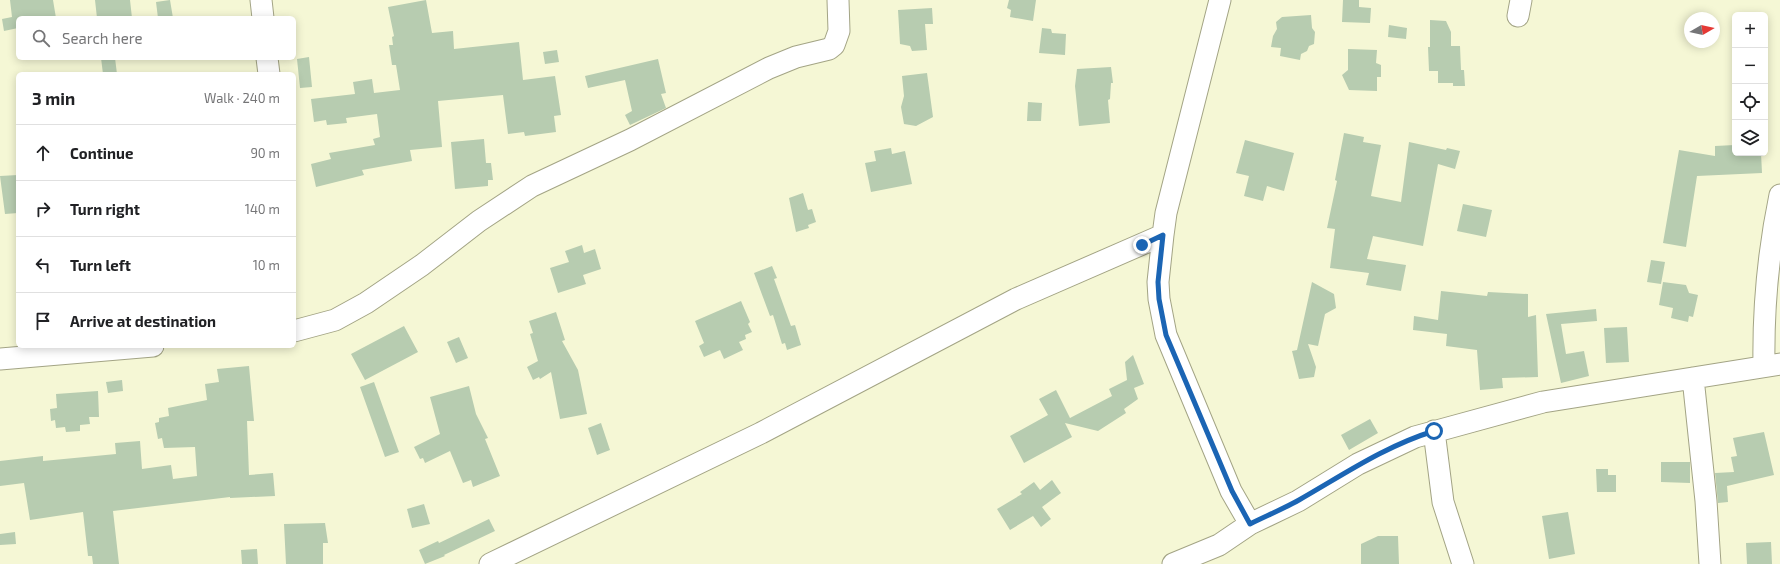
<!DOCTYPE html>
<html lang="en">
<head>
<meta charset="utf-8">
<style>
  body { margin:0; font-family:"Exo 2",sans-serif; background:#f2f2f2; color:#202124 }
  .controls { position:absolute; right:12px; top:12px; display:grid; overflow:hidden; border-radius:6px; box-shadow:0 2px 10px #0003 }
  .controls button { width:36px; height:36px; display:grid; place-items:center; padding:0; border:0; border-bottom:1px solid #e0e0e0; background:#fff; color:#202124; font:20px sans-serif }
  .compass { position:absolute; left:1684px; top:12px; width:36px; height:36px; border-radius:50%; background:#fff; box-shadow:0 2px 10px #0003; rotate:81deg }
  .stop { position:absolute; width:12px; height:12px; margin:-9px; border:3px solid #1b65b4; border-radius:50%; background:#fff }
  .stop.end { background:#1b65b4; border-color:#fff; box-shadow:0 1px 4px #0008 }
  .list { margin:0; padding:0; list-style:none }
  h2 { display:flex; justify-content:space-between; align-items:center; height:52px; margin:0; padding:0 16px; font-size:17px }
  h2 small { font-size:13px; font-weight:400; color:#757577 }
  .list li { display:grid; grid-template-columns:26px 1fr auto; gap:12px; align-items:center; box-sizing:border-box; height:56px; padding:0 16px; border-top:1px solid #e0e0e0 }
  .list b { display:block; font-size:15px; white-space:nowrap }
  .list em { font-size:13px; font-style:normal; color:#757577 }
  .icon { flex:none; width:22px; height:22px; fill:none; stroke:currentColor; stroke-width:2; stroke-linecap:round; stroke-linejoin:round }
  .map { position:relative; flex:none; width:1780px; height:564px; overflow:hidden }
  .search { position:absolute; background:#fff; box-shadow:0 2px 10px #0003; left:16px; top:16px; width:280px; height:44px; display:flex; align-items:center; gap:10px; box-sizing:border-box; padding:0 14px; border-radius:6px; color:#757577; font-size:15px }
  .panel { position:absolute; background:#fff; box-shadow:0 2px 10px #0003; left:16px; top:72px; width:280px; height:276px; border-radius:6px }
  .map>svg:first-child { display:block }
  .building { fill:#b7ccb0 }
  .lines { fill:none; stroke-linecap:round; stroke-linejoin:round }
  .minor-casing { stroke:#a3a485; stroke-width:23 }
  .minor { stroke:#fff; stroke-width:21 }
  .route { stroke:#1b65b4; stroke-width:5 }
</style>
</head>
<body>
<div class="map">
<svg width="1780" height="564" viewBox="0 0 1780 564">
  <rect width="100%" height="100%" fill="#f5f7d5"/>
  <!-- building -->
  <path class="building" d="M10 0H53L56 18H18V28L4 31 2 19 12 17Z
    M95 0H130L132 18H119L118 16 97 18Z
    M170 0 173 18H158L156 2Z
    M426 0 432 33 453 31 454 49 519 42 523 80 555 76 561 115 554 116 556 132 525 136 524 132 508 134 503 95 438 101 442 147 410 150 412 161 362 170 364 175 316 187 311 164 331 159 329 153 375 145 373 139 380 137 377 114 346 118 347 123 327 125 326 120 314 122 311 99 355 94 353 82 372 79 374 93 400 90 396 65H392L389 45H393L392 37 394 36 388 7Z
    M1009 0H1036L1033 21 1010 17 1011 10 1007 8Z
    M1343 0H1359V7L1371 8 1370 23 1342 22Z
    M932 8 933 24H925L927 50 912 51 910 46 900 44 898 10Z
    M1311 15 1312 28 1315 32 1314 44 1309 46 1307 51 1301 54 1300 60 1280 56 1281 48 1271 47 1273 36 1277 29 1276 22 1282 17Z
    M1430 20 1446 21 1451 32V46H1460L1461 70H1464L1465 86H1453V83H1438V71H1429L1428 47H1430Z
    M1389 25 1407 28 1406 39 1388 37Z
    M1042 28 1051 29 1052 33 1066 34 1065 55 1039 53Z
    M1348 49 1377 50 1376 63 1381 65V77H1377V91L1349 90 1342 75 1348 70Z
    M557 50 559 62 545 64 543 52Z
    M309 57 312 87 300 88 297 59Z
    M101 58H115L117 74H103Z
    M658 59 666 93 661 94 666 108 630 125 625 115 632 111 625 80 588 88 585 76Z
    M1111 67 1113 83H1111L1110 99 1108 100 1110 123 1079 126 1075 86 1077 69Z
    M927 73 933 117 916 126 904 124 901 107 904 96 902 76Z
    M1028 102 1042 103 1041 121H1027Z
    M1344 133 1364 137 1363 142 1381 145 1371 196 1401 202 1409 142 1446 150 1447 148 1460 151 1455 169 1438 164 1423 246 1373 236 1367 259 1406 265 1401 291 1366 285 1369 273 1330 268 1335 229 1327 228 1337 181 1335 180Z
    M484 139 486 163H491L493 180H488V186L455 189 451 142Z
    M1245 140 1294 153 1284 191 1267 186 1263 201 1244 196 1249 176 1236 173Z
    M1735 145V153H1761L1762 173 1697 176 1686 247 1663 243 1679 150 1715 156V146Z
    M891 148 892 154 905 151 912 184 871 192 865 163 876 161 874 151Z
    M18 175V213L5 214 0 176Z
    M803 193 808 210 812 209 816 222 808 225 809 228 796 232 789 198Z
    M1463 204 1492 210 1486 237 1457 231Z
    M582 245 584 253 595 249 601 269 583 275 586 284 558 293 550 268 569 262 565 251Z
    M1651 260 1665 262 1661 284 1647 282Z
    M772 266 777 278 774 279 791 326 795 325 801 345 787 350 785 343 782 344 773 315 770 316 754 273Z
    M1312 282 1334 294 1336 308 1325 314 1318 346 1308 344 1316 367 1314 377 1299 379 1292 351 1297 350Z
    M1663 282 1686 285 1689 293 1698 295 1693 317 1689 316 1688 322 1671 318 1673 308 1659 305Z
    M1441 291 1487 296 1488 292 1528 294V317L1536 315 1538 377 1502 378 1503 388 1480 390 1477 350 1446 346 1447 334 1413 330 1414 316 1438 320Z
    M741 301 750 322 748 324 752 332 745 335 746 339 739 342 743 350 724 359 720 350 704 357 699 346 704 343 695 321Z
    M1596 309 1597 321 1561 324 1566 354 1584 351 1589 376 1561 383 1546 314Z
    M556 312 565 340 562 341 578 370 587 414 560 419 551 372 540 379 539 377 533 380 527 367 538 361 530 334 533 333 529 321Z
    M404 326 418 352 365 380 351 354Z
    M1627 327 1629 362 1606 363 1604 328Z
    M459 337 468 358 456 363 447 342Z
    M1133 355 1144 384 1134 388 1138 399 1124 409 1126 413 1098 431 1065 423 1072 437 1024 463 1010 436 1048 415 1039 399 1056 390 1070 418 1112 396 1109 389 1127 380 1125 362Z
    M249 366 254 421H247L249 475 273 473 275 496 230 498V497L113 511 119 564H93L92 556H88L83 512 30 520 24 483 0 486V461L43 456V461L116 454 115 443 140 441 142 469 171 465 173 479 197 476 195 447 164 448 162 438 158 439 155 423 159 422V418L169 416 168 408 207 400 205 384 219 382 217 369Z
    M122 380 123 391 108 393 106 382Z
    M374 382 399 452 385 457 360 387Z
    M469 386 476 414 488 438 485 439 500 476 473 487 471 480 463 483 450 451 425 463 423 458 420 459 414 447 440 434 430 397Z
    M98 391 99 417H89L90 424 80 425V431L66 432 65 427 56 428 55 420 51 421 50 409 57 408 56 394Z
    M1370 419 1378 433 1349 450 1341 435Z
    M601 423 610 450 597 455 588 428Z
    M1764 432 1774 475 1727 486 1728 502 1718 503 1715 473 1734 472 1731 457 1737 456 1733 438Z
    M1661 462H1690V483L1661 482Z
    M1596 469H1608V475H1616V492H1597Z
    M1052 480 1061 493 1042 507 1051 519 1041 527 1033 516 1010 530 997 509 1022 494 1020 492 1034 482 1040 490Z
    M424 504 430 524 412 528 407 509Z
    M1568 512 1575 554 1549 559 1542 516Z
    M489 519 495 531 444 555 445 556 425 564 419 550 438 541 439 543Z
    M325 523 328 543H323V564H286L284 524Z
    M15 532 16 544 0 545V534Z
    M1378 536H1398L1399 564H1361V544Z
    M1771 542 1772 564H1747L1746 543Z
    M257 549 258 564H242L241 550Z"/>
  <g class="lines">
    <!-- minor casing -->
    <g class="minor-casing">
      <path id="minor" d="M261 0 263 18
        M1518 16 1521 0
        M267 58 269 74
        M1163 235 1158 282 1159 299 1166 335 1231 491 1250 524
        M294 331 335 320 366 303 422 265 479 221 532 186 630 140 769 68 796 57 829 49 834 45 839 31 838 0
        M0 359 153 346
        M1764 366C1763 308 1768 253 1780 195
        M1693 378 1706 501 1710 564
        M1434 431 1443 502 1463 564
        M490 564 761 433 1016 299 1163 235 1166 213 1220 0
        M1173 564 1219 545 1250 524 1298 501 1358 464 1415 437 1543 402 1780 364"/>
    </g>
    <!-- minor -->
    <use href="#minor" class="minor"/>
  </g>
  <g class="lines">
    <!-- route -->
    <path class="route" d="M1142 245 1163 235 1158 282 1159 299 1166 335 1232 491 1250 524C1266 516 1283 509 1299 500 1343 475 1385 446 1434 431"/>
  </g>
</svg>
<div class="controls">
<button>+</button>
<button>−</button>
<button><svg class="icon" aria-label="locate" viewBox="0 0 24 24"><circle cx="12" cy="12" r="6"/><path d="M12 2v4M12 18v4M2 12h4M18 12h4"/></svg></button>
<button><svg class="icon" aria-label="layers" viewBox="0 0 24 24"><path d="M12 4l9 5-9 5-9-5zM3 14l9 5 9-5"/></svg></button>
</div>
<svg class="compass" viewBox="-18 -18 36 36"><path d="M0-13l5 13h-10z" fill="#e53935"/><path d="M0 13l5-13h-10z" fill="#757577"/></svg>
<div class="stop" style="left:1434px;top:431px"></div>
<div class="stop end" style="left:1142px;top:245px"></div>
<div class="search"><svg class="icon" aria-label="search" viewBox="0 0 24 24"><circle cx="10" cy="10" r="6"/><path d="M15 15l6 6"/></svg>Search here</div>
<section class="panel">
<h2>3 min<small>Walk · 240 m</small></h2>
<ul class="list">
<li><svg class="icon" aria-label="ahead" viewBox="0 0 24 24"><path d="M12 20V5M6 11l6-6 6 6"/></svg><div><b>Continue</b></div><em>90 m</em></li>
<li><svg class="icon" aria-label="right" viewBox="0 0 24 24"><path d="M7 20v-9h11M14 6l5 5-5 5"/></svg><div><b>Turn right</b></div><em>140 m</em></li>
<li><svg class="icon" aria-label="left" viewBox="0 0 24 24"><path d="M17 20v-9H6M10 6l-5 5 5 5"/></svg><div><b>Turn left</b></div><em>10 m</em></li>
<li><svg class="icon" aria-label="arrive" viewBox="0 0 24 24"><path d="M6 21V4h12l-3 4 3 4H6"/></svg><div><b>Arrive at destination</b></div></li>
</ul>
</section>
</div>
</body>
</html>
